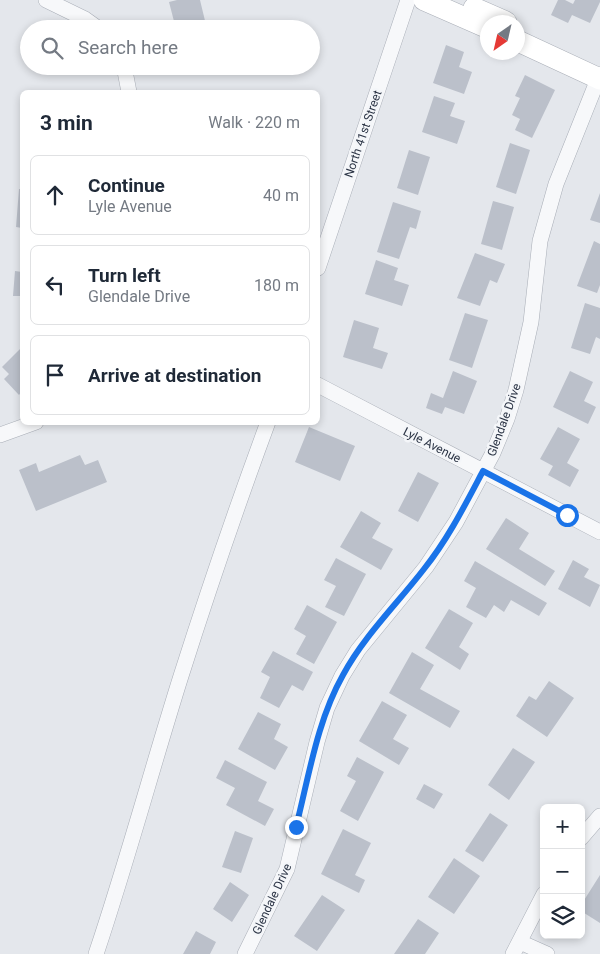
<!DOCTYPE html>
<html lang="en">
<head>
<meta charset="utf-8">
<style>
  body { margin:0; font-family:Roboto,sans-serif; background:#f2f2f3; color:#1f2937 }
  .controls { position:absolute; right:15px; bottom:15px; display:grid; overflow:hidden; border-radius:8px; box-shadow:0 2px 8px #0003 }
  .controls button { width:45px; height:45px; display:grid; place-items:center; padding:0; border:0; border-bottom:1px solid #e0e1e3; background:#fff; color:#1f2937; font:25px sans-serif }
  .compass { position:absolute; left:480px; top:15px; width:45px; height:45px; border-radius:50%; background:#fff; box-shadow:0 2px 8px #0003; rotate:214deg }
  .stop { position:absolute; width:15px; height:15px; margin:-11px; border:4px solid #1a73e8; border-radius:50%; background:#fff }
  .stop.end { background:#1a73e8; border-color:#fff; box-shadow:0 1px 5px #0008 }
  .list { margin:0; padding:0; list-style:none }
  h2 { display:flex; justify-content:space-between; align-items:center; height:65px; margin:0; padding:0 20px; font-size:21px }
  h2 small { font-size:16px; font-weight:400; color:#747a83 }
  .list li { display:grid; grid-template-columns:32px 1fr auto; gap:15px; align-items:center; box-sizing:border-box; height:80px; margin:0 10px 10px; padding:0 10px; border:1px solid #e0e1e3; border-radius:8px }
  .list b { display:block; font-size:19px; white-space:nowrap }
  .list p { margin:0; font-size:16px; white-space:nowrap; color:#747a83 }
  .list em { font-size:16px; font-style:normal; color:#747a83 }
  .icon { flex:none; width:28px; height:28px; fill:none; stroke:currentColor; stroke-width:2; stroke-linecap:round; stroke-linejoin:round }
  .map { position:relative; flex:none; width:600px; height:954px; overflow:hidden }
  .search { position:absolute; background:#fff; box-shadow:0 2px 8px #0003; left:20px; top:20px; width:300px; height:55px; display:flex; align-items:center; gap:12px; box-sizing:border-box; padding:0 18px; border-radius:28px; color:#747a83; font-size:19px }
  .panel { position:absolute; background:#fff; box-shadow:0 2px 8px #0003; left:20px; top:90px; width:300px; height:335px; border-radius:8px }
  .map>svg:first-child { display:block }
  .building { fill:#bbc0ca }
  .lines { fill:none; stroke-linecap:round; stroke-linejoin:round }
  .minor-casing { stroke:#a9aeb7; stroke-width:16 }
  .secondary-casing { stroke:#a9aeb7; stroke-width:22 }
  .minor { stroke:#f7f8fa; stroke-width:15 }
  .secondary { stroke:#fff; stroke-width:21 }
  .route { stroke:#1a73e8; stroke-width:6 }
  .labels { text-anchor:middle; stroke-width:5; stroke-linejoin:round; paint-order:stroke }
  .street-label { font-size:12px; fill:#2b3445; stroke:#f4f6f9 }
</style>
</head>
<body>
<div class="map">
<svg width="600" height="954" viewBox="0 0 600 954">
  <rect width="100%" height="100%" fill="#e4e7ec"/>
  <!-- building -->
  <path class="building" d="M177 0H200L207 29H176L169 2Z
    M558 0H565L573 4 575 0H600V2L590 23 572 15 568 23 551 15Z
    M446 45 464 52 459 67 472 72 464 94 433 83Z
    M525 75 555 90 532 138 515 130 520 119 512 115 520 98 515 96Z
    M434 96 455 103 450 116 465 121 457 144 422 132Z
    M510 143 530 150 516 194 496 187Z
    M409 150 430 157 418 195 397 188Z
    M19 189H22V228L16 227Z
    M600 193V223L590 220Z
    M493 201 514 207 502 250 481 244Z
    M393 202 421 211 416 229 410 227 399 259 377 252Z
    M594 241 600 244V285L597 293 577 286Z
    M475 253 505 264 497 283 490 280 480 306 457 298Z
    M376 260 398 268 394 280 409 285 402 306 365 294Z
    M15 271 22 272V296H13Z
    M585 303 600 308V339L596 337 590 354 571 348Z
    M465 313 488 320 472 368 449 360Z
    M354 320 379 328 373 348 388 353 382 369 343 357Z
    M22 347V391L19 395 4 379 9 374 2 367Z
    M453 371 477 381 464 414 445 407 442 414 426 408 431 393 443 398Z
    M570 371 593 382 584 401 596 407 588 424 553 407Z
    M309 427 355 446 340 481 295 462Z
    M558 427 580 439 567 463 579 470 570 487 548 475 553 466 540 459Z
    M80 455 85 465 98 460 107 482 36 511 19 470 36 463 39 472Z
    M418 472 439 483 418 522 398 511Z
    M361 511 381 523 372 538 393 549 381 570 340 547Z
    M506 518 529 533 519 549 555 571 545 586 486 549Z
    M336 558 366 574 344 616 325 607 336 586 324 580Z
    M573 560 589 569 584 577 600 585 590 607 558 589Z
    M475 561 547 603 539 616 511 600 504 612 494 605 486 618 466 607 476 588 464 581Z
    M307 605 337 622 314 664 296 654 306 636 294 629Z
    M449 609 473 623 459 647 469 654 460 670 425 648Z
    M273 651 313 672 303 691 292 685 279 708 260 698 270 677 261 672Z
    M412 652 434 665 420 689 460 711 450 728 389 693Z
    M549 681 574 698 547 737 516 716 529 696 536 700Z
    M382 701 407 715 393 739 409 748 399 765 359 741Z
    M258 712 281 724 274 739 288 747 275 770 238 749Z
    M513 748 535 762 509 800 488 785Z
    M357 757 384 772 358 821 340 811 356 781 347 776Z
    M225 760 267 782 258 801 274 809 265 826 226 805 235 788 216 778Z
    M424 784 443 794 434 809 416 799Z
    M490 813 508 825 483 862 465 851Z
    M343 829 371 843 355 875 365 880 359 893 321 874Z
    M235 831 253 838 241 873 222 867Z
    M454 858 480 876 454 914 428 897Z
    M600 875V923L581 911V905Z
    M230 882 249 895 232 922 213 909Z
    M322 895 345 910 317 951 294 936Z
    M418 919 439 933 425 954H394Z
    M196 931 216 942 210 954H183Z"/>
  <g class="lines">
    <!-- minor casing -->
    <g class="minor-casing">
      <path id="minor" d="M46 0 85 19 99 29
        M124 66 129 92
        M318 268 408 0
        M318 385 600 532
        M0 435 36 422
        M581 838 600 816
        M520 942 547 954
        M96 954C127 862 152 768 181 676 208 591 237 506 268 422
        M245 954 287 869 317 742 327 708 342 676 358 650 426 567 456 522 493 453 507 419 516 390 531 322 540 241 556 184 600 74
        M513 954 544 894"/>
    </g>
    <!-- secondary casing -->
    <g class="secondary-casing">
      <path id="secondary" d="M424 0 488 28
        M474 8 506 22
        M518 41 600 79"/>
    </g>
    <!-- minor -->
    <use href="#minor" class="minor"/>
    <!-- secondary -->
    <use href="#secondary" class="secondary"/>
  </g>
  <g class="lines">
    <!-- route -->
    <path class="route" d="M296 827C309 776 317 721 343 675 364 636 397 604 424 569 448 539 465 505 483 471L567 515"/>
  </g>
  <g class="labels">
    <!-- street labels -->
    <g class="street-label">
      <text transform="translate(363 134) rotate(-71)" y="4">North 41st Street</text>
      <text transform="translate(504 420) rotate(-70)" y="4">Glendale Drive</text>
      <text transform="translate(432 445) rotate(27)" y="4">Lyle Avenue</text>
      <text transform="translate(272 899) rotate(-65)" y="4">Glendale Drive</text>
    </g>
  </g>
</svg>
<div class="controls">
<button>+</button>
<button>−</button>
<button><svg class="icon" aria-label="layers" viewBox="0 0 24 24"><path d="M12 4l9 5-9 5-9-5zM3 14l9 5 9-5"/></svg></button>
</div>
<svg class="compass" viewBox="-18 -18 36 36"><path d="M0-13l5 13h-10z" fill="#e53935"/><path d="M0 13l5-13h-10z" fill="#747a83"/></svg>
<div class="stop" style="left:567px;top:515px"></div>
<div class="stop end" style="left:296px;top:827px"></div>
<div class="search"><svg class="icon" aria-label="search" viewBox="0 0 24 24"><circle cx="10" cy="10" r="6"/><path d="M15 15l6 6"/></svg>Search here</div>
<section class="panel">
<h2>3 min<small>Walk · 220 m</small></h2>
<ul class="list">
<li><svg class="icon" aria-label="ahead" viewBox="0 0 24 24"><path d="M12 20V5M6 11l6-6 6 6"/></svg><div><b>Continue</b><p>Lyle Avenue</p></div><em>40 m</em></li>
<li><svg class="icon" aria-label="left" viewBox="0 0 24 24"><path d="M17 20v-9H6M10 6l-5 5 5 5"/></svg><div><b>Turn left</b><p>Glendale Drive</p></div><em>180 m</em></li>
<li><svg class="icon" aria-label="arrive" viewBox="0 0 24 24"><path d="M6 21V4h12l-3 4 3 4H6"/></svg><div><b>Arrive at destination</b></div></li>
</ul>
</section>
</div>
</body>
</html>
